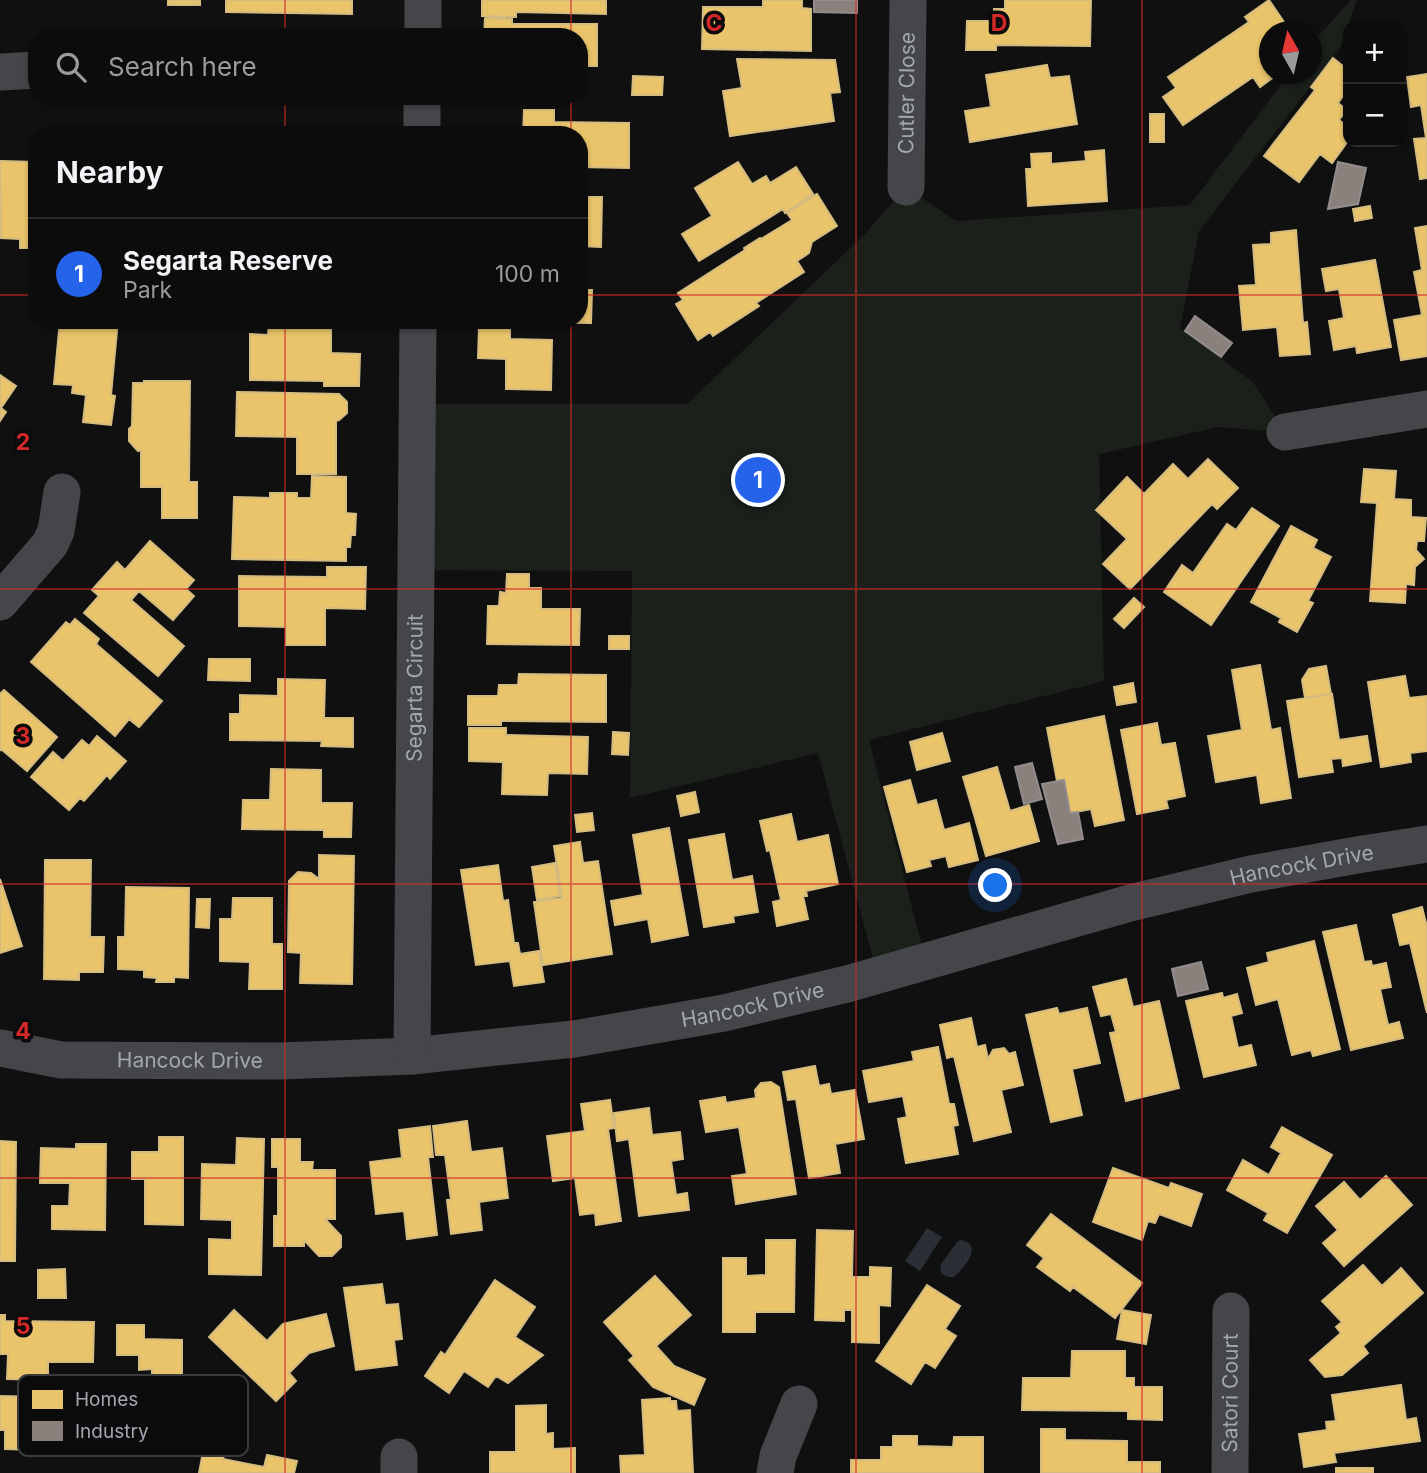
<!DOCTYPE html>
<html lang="en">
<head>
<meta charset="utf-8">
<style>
  body { margin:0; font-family:Inter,sans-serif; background:#151516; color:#f1f3f6 }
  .controls { position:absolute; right:21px; top:21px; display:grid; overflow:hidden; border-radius:14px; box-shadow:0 2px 5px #0004 }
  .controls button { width:63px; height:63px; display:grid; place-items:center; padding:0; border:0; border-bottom:2px solid #2c2c2e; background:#0c0c0d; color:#f1f3f6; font:35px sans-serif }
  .compass { position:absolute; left:1259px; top:21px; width:63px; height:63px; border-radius:50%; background:#0c0c0d; box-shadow:0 2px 5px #0004; rotate:352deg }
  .you { position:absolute; left:996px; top:886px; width:24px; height:24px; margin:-18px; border:5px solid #fff; border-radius:50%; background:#1a73e8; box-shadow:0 0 0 10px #1a73e833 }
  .badge { display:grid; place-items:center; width:46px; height:46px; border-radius:50%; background:#2563eb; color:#fff; font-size:23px; font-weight:700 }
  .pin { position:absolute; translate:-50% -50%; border:4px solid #fff; box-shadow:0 2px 7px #0006 }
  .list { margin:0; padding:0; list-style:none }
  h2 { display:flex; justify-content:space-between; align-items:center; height:91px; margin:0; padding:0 28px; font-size:30px }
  h2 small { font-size:23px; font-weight:400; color:#9a9b9d }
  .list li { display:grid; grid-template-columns:46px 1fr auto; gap:21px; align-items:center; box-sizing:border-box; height:112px; padding:0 28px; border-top:2px solid #2c2c2e }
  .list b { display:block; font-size:26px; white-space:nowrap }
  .list p { margin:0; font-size:23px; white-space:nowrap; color:#9a9b9d }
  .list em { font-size:23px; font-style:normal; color:#9a9b9d }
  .icon { flex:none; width:38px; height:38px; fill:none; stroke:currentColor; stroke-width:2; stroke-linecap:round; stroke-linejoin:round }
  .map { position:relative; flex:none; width:1427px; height:1473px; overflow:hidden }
  .search { position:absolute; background:#0c0c0d; box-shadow:0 2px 5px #0004; left:28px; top:28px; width:560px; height:77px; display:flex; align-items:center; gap:18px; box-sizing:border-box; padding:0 24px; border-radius:28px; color:#9a9b9d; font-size:26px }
  .panel { position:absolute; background:#0c0c0d; box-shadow:0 2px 5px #0004; left:28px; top:126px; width:560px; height:203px; border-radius:28px }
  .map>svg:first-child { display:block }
  .green { fill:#1b201b }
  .water { fill:#292f34 }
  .homes { fill:#e9c46a; stroke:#d4bb7f; stroke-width:2 }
  .industry { fill:#8a817c; stroke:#928c8c; stroke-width:2 }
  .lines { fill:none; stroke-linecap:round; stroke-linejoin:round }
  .minor { stroke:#454649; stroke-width:37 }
  .grid { fill:none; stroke:#d62828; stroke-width:2; stroke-opacity:0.55 }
  .labels { text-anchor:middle; stroke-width:7; stroke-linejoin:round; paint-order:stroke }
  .street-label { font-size:21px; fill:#a3a7b0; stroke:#0b0b0c }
  .key { fill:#0b0b0c; stroke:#393a3d; stroke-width:2 }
  .key-label { font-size:19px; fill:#a3a7b0 }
  .grid-label { font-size:23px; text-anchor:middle; font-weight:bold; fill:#d62828; stroke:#0b0b0c; stroke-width:7; stroke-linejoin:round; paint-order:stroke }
</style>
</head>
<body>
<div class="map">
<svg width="1427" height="1473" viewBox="0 0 1427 1473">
  <rect width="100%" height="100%" fill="#101011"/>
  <!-- green -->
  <path class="green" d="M1351 0H1357L1340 48 1199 231 1180 328 1253 382 1285 432 1218 427 1099 454 1104 681 869 740 926 962 878 977 818 753 630 798 632 571 415 570 417 404H687L864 235 906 187 956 221 1190 205 1289 74H1312V43Z"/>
  <!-- water -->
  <path class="water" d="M927 1228 942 1237 920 1271 905 1261Z
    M960 1240C985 1244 964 1268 954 1277 945 1278 938 1273 941 1264L957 1242Z"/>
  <!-- homes -->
  <path class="homes" d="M168 0H200V5H168Z
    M226 0H352V14L226 12Z
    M482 0H606V14L516 12V17L482 16Z
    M763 0H802V8L811 9V51L702 49 703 7H763Z
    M1005 0H1091L1090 46 996 45V50H966L967 21H994V9H1005Z
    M1269 0 1286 25 1277 32H1270V36L1264 40 1270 49 1264 53 1270 61V74H1278L1260 87 1253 77 1183 125 1163 97 1176 88 1168 77 1249 22 1245 17Z
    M485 18 512 19V24H597V66H579V37H484Z
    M1333 58 1348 70V89L1338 103 1347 110 1339 120 1348 127V141L1332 163 1320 154 1299 182 1264 156 1315 90 1311 87Z
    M737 59 835 60 840 92 830 93 834 121 730 136 723 91 742 88Z
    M1047 65 1050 78 1069 76 1077 124 970 142 965 111 991 107 986 75Z
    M1427 74V178L1420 179 1414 139 1426 138 1421 105 1411 107 1407 77Z
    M633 76 663 77 662 95H632Z
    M524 110H554V122L629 123V168L579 167V135H523Z
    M1150 114H1164V142H1150Z
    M1104 150 1107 201 1028 206 1026 169H1032L1031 154 1051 153V164L1086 161 1085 152Z
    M0 161 37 162V248H20V239L1 238Z
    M738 162 752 184 766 176 770 183 796 167 813 194 785 213 783 209 699 261 682 234 712 216 695 188Z
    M817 194 837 226 812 242 809 253 797 261 804 272 756 303 759 306 713 336 710 332 698 340 676 304 683 300 678 293 745 250 744 248 760 238 761 239 792 220 787 213Z
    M579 197H602L601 247 579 246Z
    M1370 206 1372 218 1355 221 1353 209Z
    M1427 226V356L1401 360 1394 320 1422 315 1414 272 1422 270 1415 228Z
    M1296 230 1303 323 1307 322 1310 354 1280 356 1277 327 1243 330 1239 286 1256 285 1253 245 1271 244V233Z
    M1375 260 1391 347 1357 353 1356 346 1334 350 1329 321 1344 318 1339 289 1326 291 1322 269Z
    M579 290H592L591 323 490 322V320H579Z
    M60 320H118L111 395 115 396 111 425 83 422 86 395 72 393 73 385 54 384Z
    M269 320 331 321V353L360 354 359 386H324V381L250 380V334L268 335Z
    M479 327H510V339L552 340 551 390 506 389V359L478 358Z
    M0 375 16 386 1 408 6 412 0 421Z
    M144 381H190L189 482H197V518H162V487H141V450L138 451 129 441V429L132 426 133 383H144Z
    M237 392 339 394 347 402V413L339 420 336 421V474H297V437L236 436Z
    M1208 459 1238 488 1217 509 1212 504 1130 589 1103 564 1127 539 1096 510 1127 477 1144 494 1173 464 1188 479Z
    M1364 469 1396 471 1394 499 1411 500V517L1426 518 1424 541H1417L1416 550 1424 559 1415 567 1414 585 1406 584 1405 603 1370 601 1377 503 1361 502Z
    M312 476 346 477V513L356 514 355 535H351L350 547H346V561L232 559 234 497 270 498V493H297V498H311Z
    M1252 508 1279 526 1211 625 1164 592 1182 565 1193 573 1227 524 1236 530Z
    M1291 526 1317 540 1313 548 1331 557 1308 601 1313 603 1297 632 1279 622 1281 618 1251 602Z
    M150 541 194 580 186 589 194 596 173 620 139 591 131 600 184 646 158 676 84 613 99 596 92 590 117 562 125 570Z
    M327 567H366L365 609 325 608V645H286V627L239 626V576L327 577Z
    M507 574H529V588H541V609H580L579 645 487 644 488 606H499L500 592 506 593Z
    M1134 598 1144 607 1124 628 1114 619Z
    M75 619 99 639 96 644 162 701 139 727 129 719 115 736 31 662 66 622 70 625Z
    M609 636H629V649H609Z
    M209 659H250V681L208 680Z
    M1260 665 1271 730 1280 728 1291 798 1261 803 1257 775 1216 782 1208 736 1242 730 1232 670Z
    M1326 666 1331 694 1305 698 1302 680 1309 669Z
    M519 674 606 675V722L501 721V725H468V696H498L499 685H518Z
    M1405 676 1409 698 1427 696V751L1410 753 1411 762 1381 767 1368 682Z
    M278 679 325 680 324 718H353V747L321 746 322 741 230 740V714H240V695L278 696Z
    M1133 683 1136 702 1117 705 1114 687Z
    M4 690 57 737 27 771 1 749 0 751V694Z
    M1332 694 1339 740 1367 736 1371 761 1343 766 1342 758 1331 759 1333 772 1299 777 1287 701Z
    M1104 716 1124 820 1095 826 1091 809 1070 813 1064 780 1057 781 1047 728Z
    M1157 723 1161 745 1175 743 1185 796 1166 800 1168 808 1137 814 1121 730Z
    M469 728H506V735L588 737 587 774 548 773 547 795 502 794 503 762 469 761Z
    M613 732 629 733 628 755 612 754Z
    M942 733 950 761 917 770 910 742Z
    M97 736 126 761 110 779 107 775 84 801 80 798 69 810 31 777 53 752 63 761 82 740 89 746Z
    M997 767 1010 811 1029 805 1039 841 986 856 963 777Z
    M271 769 321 770V803H352L351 837H324V830L242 829 243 800H270Z
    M910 780 917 805 936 800 944 830 969 823 978 860 949 867 946 856 929 860 931 866 907 872 884 787Z
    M695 792 699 812 681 816 677 796Z
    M592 813 594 830 577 832 575 815Z
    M791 814 797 842 828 835 838 884 806 891 807 896H803L808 919 777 926 773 902 781 900 770 850 767 851 760 821Z
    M669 828 688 935 652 942 648 919 615 925 611 901 643 895 633 835Z
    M724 834 732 880 752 876 758 912 733 916 734 922 704 927 689 840Z
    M580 842 583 863 598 861 612 954 543 965 534 902 562 898 554 846Z
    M319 855 354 856 352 984 300 983 301 953 288 952 289 881 298 872 311 873 319 879Z
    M45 860H91L90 937H104L103 972H79V980L44 979Z
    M555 863 560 896 537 900 532 867Z
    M498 865 503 901 508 900 514 943H518L520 954 539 951 544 982 514 986 510 961 476 965 461 870Z
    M0 879 22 946 0 953Z
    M126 887 189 888 188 978 174 977V982H156L157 978 144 977V970L118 969V937H125Z
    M233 898H272V944H282V989H249L250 962 220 961V919H232Z
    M197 899H210L209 928 196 927Z
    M1422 907 1427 927V1013L1410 943 1400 945 1393 915Z
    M1356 925 1364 962 1371 961 1372 966 1386 963 1391 987 1380 989 1388 1025 1399 1022 1403 1038 1351 1050 1323 932Z
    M1314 941 1340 1049 1313 1056 1311 1050 1292 1055 1278 999 1256 1005 1247 968 1269 962 1267 953Z
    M1126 979 1133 1007 1159 1001 1179 1088 1126 1101 1110 1033 1116 1032 1111 1014 1101 1016 1093 987Z
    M1222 993 1223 998 1237 994 1242 1013 1231 1016 1238 1048 1251 1045 1256 1065 1204 1077 1186 1001Z
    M1057 1008 1059 1014 1087 1008 1100 1063 1072 1069 1082 1115 1051 1122 1026 1015Z
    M971 1018 977 1047 985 1045 988 1059 993 1050 1004 1048 1009 1054 1015 1052 1023 1085 1001 1090 1011 1132 974 1141 954 1056 947 1058 940 1025Z
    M938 1047 949 1104H954L958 1125 953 1126 958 1154 906 1163 898 1119 907 1117 903 1096 869 1102 863 1071 914 1061 912 1052Z
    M815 1066 819 1086 829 1084 831 1094 855 1090 864 1139 835 1144 840 1173 809 1178 796 1099 788 1100 783 1072Z
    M771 1082 779 1087 796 1194 736 1204 732 1176 747 1174 739 1127 706 1132 700 1101 725 1097 726 1103 756 1098 755 1090 761 1083Z
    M610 1100 614 1128 608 1129 621 1221 596 1225 595 1213 580 1215 575 1178 553 1181 547 1136 585 1131 581 1104Z
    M649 1108 652 1135 680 1132 683 1159 671 1161 676 1195 687 1193 689 1210 639 1216 629 1139 617 1141 614 1113Z
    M467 1121 471 1152 502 1148 508 1198 479 1202 482 1230 451 1234 447 1200H451L445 1155H436L433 1126Z
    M430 1126 433 1157H428L437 1235 407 1239 404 1211 376 1214 370 1162 402 1158 399 1130Z
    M1282 1127 1332 1155 1287 1233 1264 1220 1268 1213 1227 1190 1243 1160 1269 1175 1281 1153 1271 1147Z
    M159 1137H183V1225L145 1224V1179H132V1152H159Z
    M237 1138 264 1139 261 1275 209 1274V1239L232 1240V1220L201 1219 202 1164 236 1165Z
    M272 1139H300V1162H313L312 1170H335V1219H325L341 1236V1247L332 1256H319L304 1240V1246H274V1216H278V1167H272Z
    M0 1141 16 1142 15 1261H0Z
    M76 1144H106L105 1230 52 1229V1206H69L70 1183H40L41 1148 76 1149Z
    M1113 1168 1169 1188 1171 1183 1202 1194 1191 1226 1159 1214 1155 1223 1148 1221 1142 1240 1093 1222Z
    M1386 1176 1412 1205 1344 1266 1323 1243 1338 1230 1316 1206 1344 1182 1360 1200Z
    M1051 1214 1142 1283 1115 1318 1073 1287 1070 1291 1037 1267 1044 1258 1027 1245Z
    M817 1230 853 1231 852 1277H870V1267L891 1268 890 1306 879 1305V1343L852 1342V1310H844V1321L815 1320Z
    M766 1240H795L794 1312H755V1332H723V1258H746V1276L766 1275Z
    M1363 1265 1382 1286 1401 1268 1423 1293 1363 1346 1368 1353 1342 1375 1325 1377 1310 1360 1341 1333 1336 1327 1342 1322 1322 1301Z
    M65 1269 66 1298H38V1270Z
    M655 1276 691 1315 656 1346 674 1366 705 1379 694 1405 653 1387 629 1360 634 1356 604 1322Z
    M495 1280 535 1307 515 1337 543 1355 508 1383 496 1376 488 1387 464 1371 449 1393 425 1376 441 1352 445 1355Z
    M382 1284 385 1305 398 1304 402 1339 394 1340 397 1365 356 1370 344 1288Z
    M927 1285 960 1306 945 1329 956 1336 935 1368 925 1362 911 1384 876 1361Z
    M234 1310 267 1341 283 1324 326 1314 334 1346 309 1353 289 1373 296 1381 276 1401 209 1337Z
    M1122 1310 1151 1315 1146 1344 1117 1339Z
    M0 1315H5V1321L94 1322 93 1362H48V1380L7 1379 8 1354H0Z
    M117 1325H144V1339L182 1340V1387H152V1369L139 1370V1355H117Z
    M1072 1351H1125V1378H1134V1387H1162V1420L1128 1419V1411L1022 1410 1023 1378H1071Z
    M1401 1385 1406 1420 1416 1418 1420 1441 1334 1453 1336 1462 1304 1467 1299 1434 1327 1430 1326 1422 1336 1421 1332 1395Z
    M0 1396 92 1398 91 1437 35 1436V1450L5 1449V1430H0Z
    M670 1398V1401H676L677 1411 690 1410 693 1473H621L620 1456 645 1455 642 1400Z
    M546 1405V1434L553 1433V1449L575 1448V1473H490V1452H516V1406Z
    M1041 1429H1065V1440L1127 1441V1462H1160V1473H1041Z
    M205 1430 228 1435 223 1459 264 1467 267 1455 297 1461 294 1473H199L203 1452H200Z
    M893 1436H917V1446L953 1447 954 1437H983V1473H851V1460H881V1447H893Z
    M1336 1468H1373V1473H1336Z"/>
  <!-- industry -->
  <path class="industry" d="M814 0H857V13L814 12Z
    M1338 162 1366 168 1358 204 1328 209Z
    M1195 316 1232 343 1221 357 1185 331Z
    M1032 763 1042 799 1024 804 1015 767Z
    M1064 780 1070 813 1078 812 1083 839 1058 844 1042 784Z
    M1201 962 1208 989 1178 996 1172 969Z"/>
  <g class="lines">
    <!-- minor -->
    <g class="minor">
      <path d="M423 37V0"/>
      <path d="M0 72 37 70"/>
      <path d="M422 135V96"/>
      <path id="s1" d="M906 187 908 0"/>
      <path d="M1285 432 1427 409"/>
      <path d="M0 602 50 544 56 531 62 492"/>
      <path id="s2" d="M0 1048 61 1060 281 1061 412 1056 574 1039 724 1013 847 984 1130 903 1251 874 1357 855 1427 844"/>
      <path id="s3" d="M412 1056 418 320"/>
      <path d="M399 1473V1457"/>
      <path d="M775 1473 778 1456 799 1404"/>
      <path id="s4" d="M1230 1473 1231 1311"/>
    </g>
  </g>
  <!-- grid -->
  <path class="grid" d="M285 0V37M571 0V37M856 0V1473M1142 0V1473M285 96V135M571 96V135M0 295H37M579 295H1427M285 320V1473M571 320V1473M0 589H1427M0 884H1427M0 1178H1427"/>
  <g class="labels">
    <!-- street labels -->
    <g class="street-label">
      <text dy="7" stroke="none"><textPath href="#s1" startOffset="94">Cutler Close</textPath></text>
      <text dy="7" stroke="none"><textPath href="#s3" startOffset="368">Segarta Circuit</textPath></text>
      <text dy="7" stroke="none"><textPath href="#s2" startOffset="1325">Hancock Drive</textPath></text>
      <text dy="7" stroke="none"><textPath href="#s2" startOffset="758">Hancock Drive</textPath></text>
      <text dy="7" stroke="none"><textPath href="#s2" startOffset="191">Hancock Drive</textPath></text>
      <text dy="7" stroke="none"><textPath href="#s4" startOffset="80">Satori Court</textPath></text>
    </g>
  </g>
  <!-- legend -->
  <rect x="18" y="1375" width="230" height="81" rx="10" class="key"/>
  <rect x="32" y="1390" width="31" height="19" fill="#e9c46a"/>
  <rect x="32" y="1421" width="31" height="20" fill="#8a817c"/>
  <g class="key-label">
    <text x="75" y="1406">Homes</text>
    <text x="75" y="1438">Industry</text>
  </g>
  <g class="grid-label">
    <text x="714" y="31">C</text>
    <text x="999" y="31">D</text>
    <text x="23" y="450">2</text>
    <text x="23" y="744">3</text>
    <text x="23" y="1039">4</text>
    <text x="23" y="1334">5</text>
  </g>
</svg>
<div class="controls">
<button>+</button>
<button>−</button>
</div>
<svg class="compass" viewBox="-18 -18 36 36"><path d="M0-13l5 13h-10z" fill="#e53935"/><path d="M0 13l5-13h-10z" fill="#9a9b9d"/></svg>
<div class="you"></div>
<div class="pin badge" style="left:758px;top:480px">1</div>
<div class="search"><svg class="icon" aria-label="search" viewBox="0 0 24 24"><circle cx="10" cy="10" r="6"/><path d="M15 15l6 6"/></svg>Search here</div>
<section class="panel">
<h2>Nearby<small></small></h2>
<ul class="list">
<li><span class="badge">1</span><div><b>Segarta Reserve</b><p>Park</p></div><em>100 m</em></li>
</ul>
</section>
</div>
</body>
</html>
